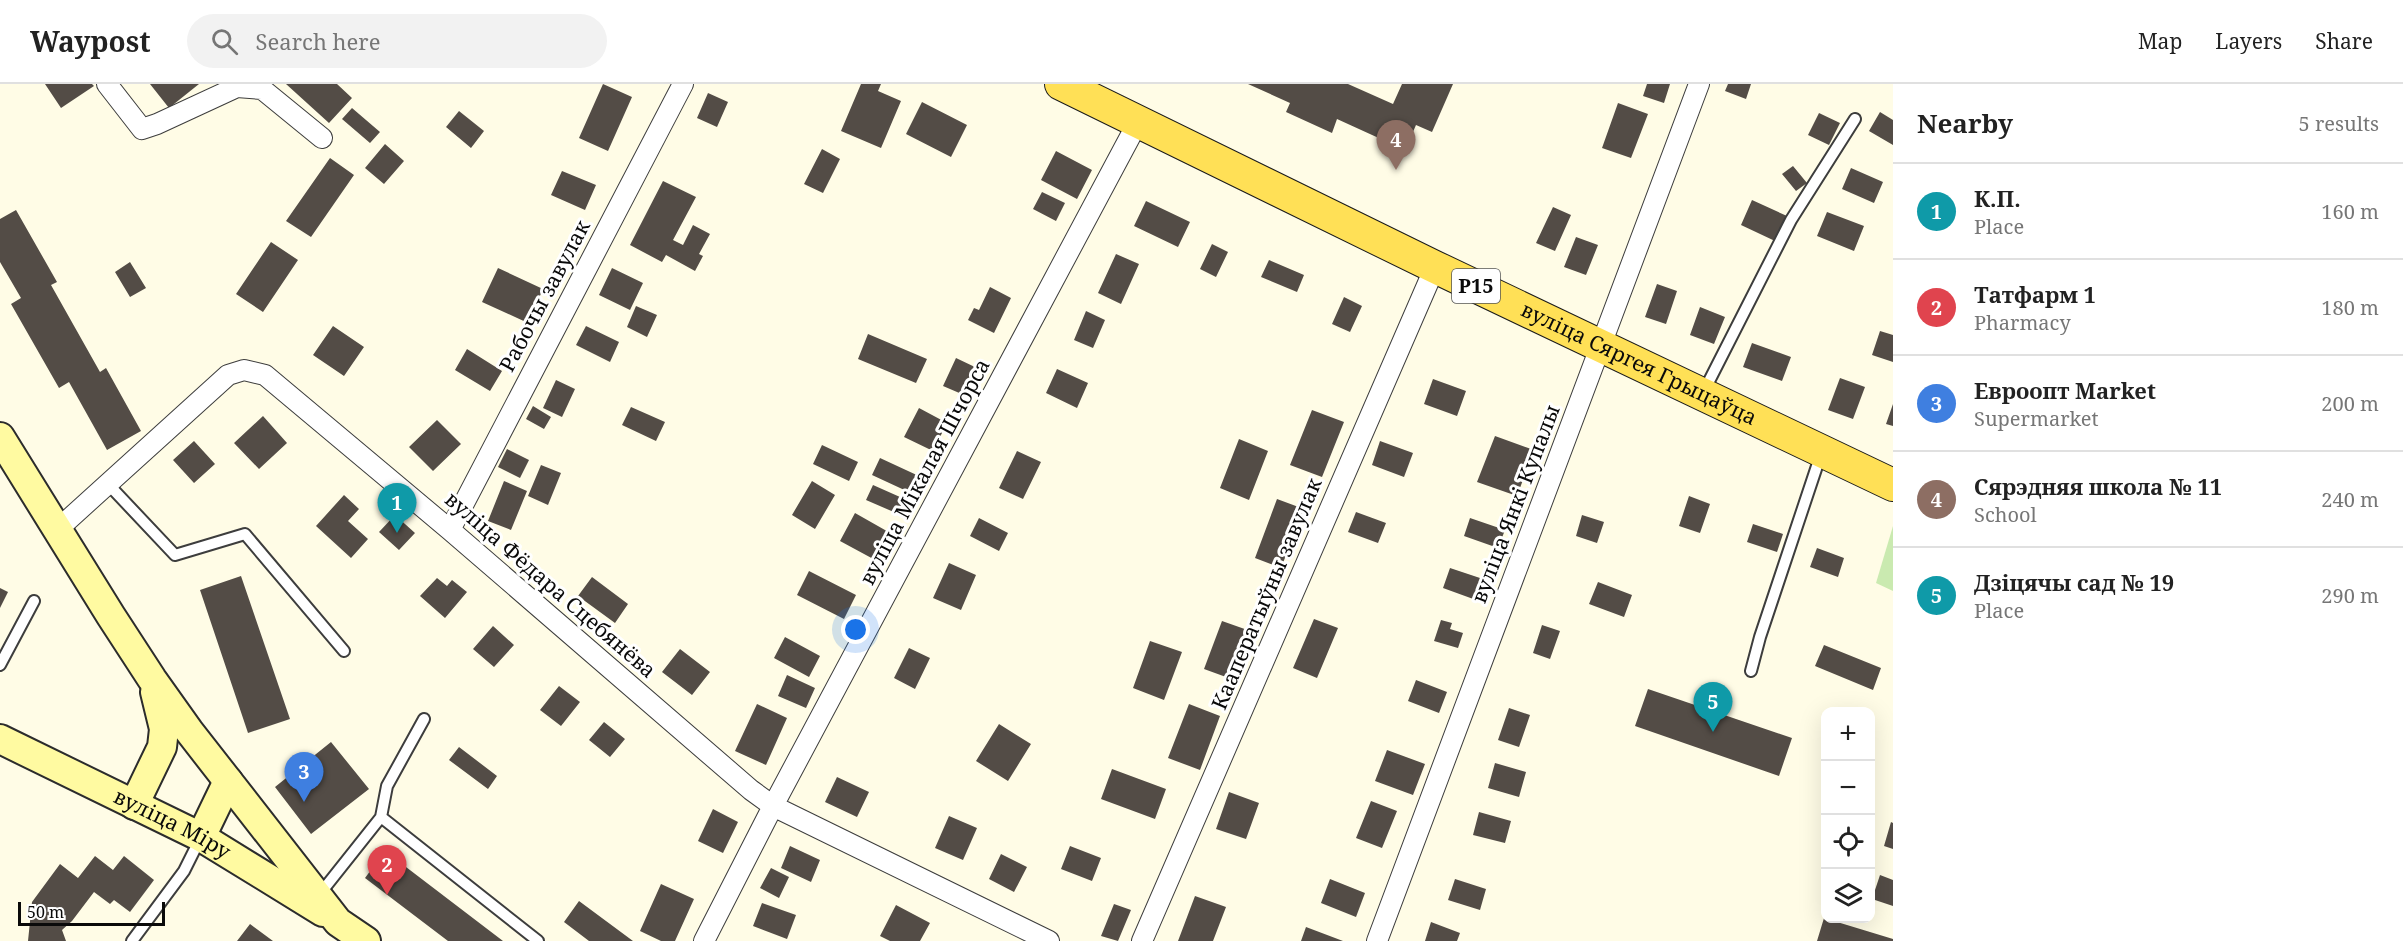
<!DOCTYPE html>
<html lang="en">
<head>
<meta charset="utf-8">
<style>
  body { margin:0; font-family:"Noto Serif",serif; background:#f2f2f2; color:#222 }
  .controls { position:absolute; right:18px; bottom:18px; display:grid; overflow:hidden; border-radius:12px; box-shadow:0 6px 24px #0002 }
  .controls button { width:54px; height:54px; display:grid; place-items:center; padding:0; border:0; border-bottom:2px solid #e0e0e0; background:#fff; color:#222; font:30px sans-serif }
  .scale { position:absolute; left:18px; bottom:15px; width:147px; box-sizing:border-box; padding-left:6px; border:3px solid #0a0a0a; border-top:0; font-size:16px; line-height:21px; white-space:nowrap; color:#0a0a0a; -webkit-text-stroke:4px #fff; paint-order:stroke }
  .you { position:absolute; left:856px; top:546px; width:21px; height:21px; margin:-15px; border:4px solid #fff; border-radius:50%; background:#1a73e8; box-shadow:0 0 0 9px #1a73e833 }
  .badge { display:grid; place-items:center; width:39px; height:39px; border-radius:50%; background:#0b8043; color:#fff; font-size:20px; font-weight:700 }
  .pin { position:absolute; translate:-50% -50px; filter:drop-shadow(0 2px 3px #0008) }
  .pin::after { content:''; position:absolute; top:32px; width:21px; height:18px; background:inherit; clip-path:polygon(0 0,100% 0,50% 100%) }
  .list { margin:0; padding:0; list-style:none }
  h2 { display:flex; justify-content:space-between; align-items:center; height:78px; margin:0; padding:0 24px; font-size:26px }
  h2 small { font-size:20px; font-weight:400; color:#767676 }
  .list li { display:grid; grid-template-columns:39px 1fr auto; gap:18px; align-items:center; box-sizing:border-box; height:96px; padding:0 24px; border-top:2px solid #e0e0e0 }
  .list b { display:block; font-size:22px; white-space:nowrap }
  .list p { margin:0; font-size:20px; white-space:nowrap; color:#767676 }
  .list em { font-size:20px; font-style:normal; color:#767676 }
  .icon { flex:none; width:33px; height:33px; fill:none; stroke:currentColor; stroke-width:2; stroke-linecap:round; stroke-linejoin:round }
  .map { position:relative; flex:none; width:1893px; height:857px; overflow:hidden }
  header { display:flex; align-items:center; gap:36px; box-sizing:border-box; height:84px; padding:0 30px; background:#fff; border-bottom:2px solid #e0e0e0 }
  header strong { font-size:28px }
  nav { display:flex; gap:33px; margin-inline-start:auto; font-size:21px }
  .search { width:420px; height:54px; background:#f2f2f2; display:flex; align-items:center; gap:15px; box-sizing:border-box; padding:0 21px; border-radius:33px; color:#767676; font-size:22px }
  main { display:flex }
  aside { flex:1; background:#fff }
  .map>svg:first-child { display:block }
  .green { fill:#caeab0 }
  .building { fill:#534c46 }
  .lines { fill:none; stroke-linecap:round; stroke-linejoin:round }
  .lane-casing { stroke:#3d3d3d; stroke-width:14 }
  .street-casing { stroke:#3d3d3d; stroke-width:22 }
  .secondary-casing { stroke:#2c2c2c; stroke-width:32 }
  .primary-casing { stroke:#1b1b1b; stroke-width:34 }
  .lane { stroke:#fff; stroke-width:10 }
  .street { stroke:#fff; stroke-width:20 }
  .secondary { stroke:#fffaa1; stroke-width:28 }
  .primary { stroke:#ffe056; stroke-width:32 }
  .labels { text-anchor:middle; stroke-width:6; stroke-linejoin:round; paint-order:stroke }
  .shield { fill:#fff; stroke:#545454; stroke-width:1.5 }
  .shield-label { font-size:20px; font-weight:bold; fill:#0a0a0a }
  .street-label { font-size:21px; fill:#0a0a0a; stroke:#fff }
</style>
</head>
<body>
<header>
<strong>Waypost</strong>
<div class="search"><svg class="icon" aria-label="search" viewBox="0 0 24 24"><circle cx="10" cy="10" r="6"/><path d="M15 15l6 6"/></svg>Search here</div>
<nav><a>Map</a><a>Layers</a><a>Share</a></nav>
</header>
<main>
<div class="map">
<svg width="1893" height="857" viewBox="0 0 1893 857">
  <rect width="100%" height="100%" fill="#fffce6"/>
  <!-- green -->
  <path class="green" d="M1893 442V507L1876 499Z"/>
  <!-- building -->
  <path class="building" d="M45 0H92L94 2 61 24Z
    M150 0H199L169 24Z
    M286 0H337L352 14 329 39Z
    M603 0 632 13 608 67 579 54Z
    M861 0H881L878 7 901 17 881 64 841 47Z
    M1248 0H1348L1393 20 1402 0H1453L1432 48 1416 41 1405 66 1337 35 1332 49 1286 28 1290 19Z
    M1647 0H1670L1664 19 1643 12Z
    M1728 0H1751L1746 15 1725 7Z
    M708 9 728 18 717 43 697 34Z
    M922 18 967 41 951 73 906 50Z
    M1618 19 1648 30 1631 74 1602 64Z
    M352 24 380 48 370 59 342 35Z
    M459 27 484 47 471 64 446 43Z
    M1880 28 1893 36V61L1869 47Z
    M1819 29 1840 39 1829 61 1808 51Z
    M385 60 404 77 384 100 365 84Z
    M822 65 840 75 823 109 804 100Z
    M1056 67 1092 86 1077 115 1041 96Z
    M330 74 354 91 311 153 286 137Z
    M1793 82 1807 99 1796 107 1782 90Z
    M1851 84 1883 98 1874 119 1842 105Z
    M562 87 596 101 585 126 551 111Z
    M663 97 696 113 673 156 683 161 693 141 710 150 699 170 703 172 695 187 666 171 662 178 630 161Z
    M1042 108 1065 119 1056 137 1033 125Z
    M1752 116 1787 132 1775 157 1741 141Z
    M1146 117 1190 138 1178 163 1134 142Z
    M1553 123 1571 131 1555 167 1536 159Z
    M16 126 57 198 51 201 100 288 106 284 141 347 107 366 69 298 59 304 11 220 21 214 0 178V135Z
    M1827 128 1864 142 1854 167 1817 152Z
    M1576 153 1598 161 1586 191 1564 183Z
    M271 158 298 176 263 228 236 210Z
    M1212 160 1228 168 1216 193 1200 185Z
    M1116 170 1139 180 1121 220 1098 209Z
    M1269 176 1304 191 1297 208 1261 193Z
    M130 178 146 204 130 213 115 188Z
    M498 184 543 205 528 239 482 218Z
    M612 184 643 199 630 226 599 211Z
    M1657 200 1677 207 1666 240 1645 233Z
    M990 203 1011 214 994 249 968 236 974 224 979 226Z
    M1344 213 1362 222 1350 248 1332 240Z
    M636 222 657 231 647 253 627 243Z
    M1700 223 1725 233 1714 260 1690 251Z
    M1086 227 1105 236 1093 264 1074 256Z
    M333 242 364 263 344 292 313 271Z
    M586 242 619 258 610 278 576 261Z
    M1880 247 1893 251V278L1872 271Z
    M868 250 927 275 916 299 858 275Z
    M1752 259 1791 273 1782 297 1743 283Z
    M467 265 502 287 490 307 455 286Z
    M956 274 977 284 964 311 943 302Z
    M1057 285 1088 299 1077 324 1046 309Z
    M1840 294 1865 303 1853 335 1828 326Z
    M1433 295 1466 307 1457 332 1424 320Z
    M556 296 575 305 562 333 543 324Z
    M1893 320V342L1886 340Z
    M533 322 551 333 544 345 526 335Z
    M631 323 665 338 656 357 622 341Z
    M919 324 947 339 933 367 904 353Z
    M1312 326 1344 338 1322 393 1290 381Z
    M263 332 287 359 259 385 234 359Z
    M437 336 461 360 433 387 409 363Z
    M1495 352 1534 366 1517 412 1477 398Z
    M1239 355 1268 367 1249 416 1220 404Z
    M194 357 215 380 194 399 173 376Z
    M1380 357 1413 369 1404 393 1372 381Z
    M822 361 858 378 849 397 813 380Z
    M507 365 529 376 520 394 498 383Z
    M1017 367 1041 378 1023 415 999 404Z
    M880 374 921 393 913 410 872 391Z
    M541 381 561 389 548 421 528 412Z
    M504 397 527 407 511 446 488 437Z
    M812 397 835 411 815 445 792 431Z
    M873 401 909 417 903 432 866 416Z
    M344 411 359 425 348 437 368 455 351 474 316 442Z
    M1689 412 1710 420 1700 449 1679 442Z
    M1277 415 1304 425 1281 484 1255 474Z
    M1356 428 1386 439 1378 459 1348 448Z
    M855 429 892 450 877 477 840 457Z
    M395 431 415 449 399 466 379 448Z
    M1582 431 1604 438 1597 459 1576 452Z
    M979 434 1008 449 999 467 970 452Z
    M1470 434 1505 446 1498 464 1464 452Z
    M1753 440 1783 450 1777 468 1747 458Z
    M1817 464 1844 474 1838 493 1810 483Z
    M949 479 976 491 961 526 933 514Z
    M1450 484 1483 495 1476 516 1443 504Z
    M809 487 856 511 844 535 797 511Z
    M241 492 290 635 248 649 200 506Z
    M592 493 628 520 615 539 578 512Z
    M437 494 447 502 452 496 467 508 445 534 420 512Z
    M1598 498 1632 511 1624 533 1589 520Z
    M0 504 8 508 0 524Z
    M1314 535 1338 544 1317 594 1293 584Z
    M1441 536 1452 539 1450 545 1463 549 1458 564 1434 557Z
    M1222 537 1256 549 1237 597 1204 585Z
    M1542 541 1560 547 1550 575 1533 569Z
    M493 542 514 561 494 583 473 565Z
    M785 553 820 572 809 593 774 574Z
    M1150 557 1182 568 1164 616 1133 604Z
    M1824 561 1881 584 1873 606 1815 582Z
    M909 564 930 574 915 605 894 594Z
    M680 565 710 588 692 611 662 588Z
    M787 591 815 604 806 624 778 612Z
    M1416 596 1447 608 1439 629 1408 617Z
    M559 602 580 618 561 642 540 626Z
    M1648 605 1792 654 1779 692 1635 642Z
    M757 620 787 634 766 681 735 667Z
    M1189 620 1220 632 1200 686 1168 674Z
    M1509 624 1530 631 1519 663 1498 656Z
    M604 638 625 655 610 673 589 656Z
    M999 640 1031 660 1008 697 976 677Z
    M331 658 369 705 311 750 275 703Z
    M459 663 497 692 488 705 449 676Z
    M1387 666 1425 680 1413 711 1375 697Z
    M1495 679 1526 688 1519 713 1488 704Z
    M1112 685 1166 705 1155 735 1101 715Z
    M837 693 869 708 857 733 825 718Z
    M1229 708 1259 719 1246 755 1216 745Z
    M1371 717 1397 727 1382 764 1356 754Z
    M713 725 738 738 723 769 698 757Z
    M1479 728 1511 737 1505 759 1473 751Z
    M949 732 977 744 963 776 935 764Z
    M1891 738 1893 739V765L1884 762Z
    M790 762 820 776 811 798 781 784Z
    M1070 762 1101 774 1092 797 1061 785Z
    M385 767 503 857H448L365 794Z
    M1001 770 1027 783 1014 808 989 795Z
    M95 772 113 786 124 772 154 796 130 828 114 816 110 820 94 808 72 837 62 846 66 857H28L32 818 60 780 78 794Z
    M771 784 789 793 779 814 760 804Z
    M1880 791 1893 796V822L1872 815Z
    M1330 795 1365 809 1356 833 1321 819Z
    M1455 795 1486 805 1480 826 1448 816Z
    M661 800 694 815 675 857H661L640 847Z
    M1195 812 1226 823 1213 857H1178Z
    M579 817 633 857H589L564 838Z
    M762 819 796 831 787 855 753 842Z
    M1114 820 1131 826 1118 857 1101 852Z
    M896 821 930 839 920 857H890L880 852Z
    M1824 834 1893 855V857H1817Z
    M1431 838 1460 849 1457 857H1425Z
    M250 840 273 857H237Z
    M1306 843 1343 857H1301Z"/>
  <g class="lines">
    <!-- lane casing -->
    <g class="lane-casing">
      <path id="lane" d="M1703 309 1791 136 1855 35
        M108 400 175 471 245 450 344 567
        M0 581 34 517
        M1751 587 1760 553 1821 370
        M381 733 387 702 424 635
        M319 811 381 733 538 857
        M132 857 184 787 201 753"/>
    </g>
    <!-- street casing -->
    <g class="street-casing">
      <path id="street" d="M107 0 142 45 157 40 237 3 262 5 322 54
        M58 445 228 291 244 286 265 291 450 446 751 706 773 722 1049 857
        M450 446 683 0
        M704 857 773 722 1138 38
        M1142 857 1435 183
        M1377 857 1699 0"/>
    </g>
    <!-- secondary casing -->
    <g class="secondary-casing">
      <g id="secondary">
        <path d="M0 353 111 532 152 595 189 647 338 838 366 857"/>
        <path id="s1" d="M0 655 201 753 323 828"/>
        <path d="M134 721 162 663 164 645 155 608"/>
        <path d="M201 753 228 697"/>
      </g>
    </g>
    <!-- primary casing -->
    <g class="primary-casing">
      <g id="primary">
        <path id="s2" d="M1061 0 1435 183 1893 401"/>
      </g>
    </g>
    <!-- lane -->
    <use href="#lane" class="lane"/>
    <!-- street -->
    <use href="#street" class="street"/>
    <!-- secondary -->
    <use href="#secondary" class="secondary"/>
    <!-- primary -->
    <use href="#primary" class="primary"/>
  </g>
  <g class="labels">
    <!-- shield labels -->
    <rect class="shield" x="1452" y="185" width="48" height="34" rx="4.5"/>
    <g class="shield-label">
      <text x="1476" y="209">Р15</text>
    </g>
    <!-- street labels -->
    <g class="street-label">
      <text transform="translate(545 212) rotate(-62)" y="7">Рабочы завулак</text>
      <text dy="7" stroke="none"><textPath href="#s2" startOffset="642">вуліца Сяргея Грыцаўца</textPath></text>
      <text transform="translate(925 388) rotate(-62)" y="7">вуліца Мікалая Шчорса</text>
      <text transform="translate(1516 420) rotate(-69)" y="7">вуліца Янкі Купалы</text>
      <text transform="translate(550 501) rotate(41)" y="7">вуліца Фёдара Сцебянёва</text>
      <text transform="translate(1267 510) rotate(-67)" y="7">Кааператыўны завулак</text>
      <text dy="7" stroke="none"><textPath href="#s1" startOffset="192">вуліца Міру</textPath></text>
    </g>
  </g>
</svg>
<div class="controls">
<button>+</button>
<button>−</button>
<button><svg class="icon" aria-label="locate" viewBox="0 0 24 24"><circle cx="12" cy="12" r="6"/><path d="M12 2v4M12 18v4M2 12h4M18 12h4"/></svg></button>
<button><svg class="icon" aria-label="layers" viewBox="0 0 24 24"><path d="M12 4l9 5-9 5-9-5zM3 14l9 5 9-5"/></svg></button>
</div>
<div class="scale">50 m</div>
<div class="you"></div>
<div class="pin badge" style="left:397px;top:449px;background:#0f9aa8">1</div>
<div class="pin badge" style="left:387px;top:811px;background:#e0444e">2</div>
<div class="pin badge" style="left:304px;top:718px;background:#3f7fe0">3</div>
<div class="pin badge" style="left:1396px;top:86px;background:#8d6e63">4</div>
<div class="pin badge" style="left:1713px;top:648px;background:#0f9aa8">5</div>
</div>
<aside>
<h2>Nearby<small>5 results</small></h2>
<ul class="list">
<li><span class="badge" style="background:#0f9aa8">1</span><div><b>К.П.</b><p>Place</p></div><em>160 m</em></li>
<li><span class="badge" style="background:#e0444e">2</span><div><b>Татфарм 1</b><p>Pharmacy</p></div><em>180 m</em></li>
<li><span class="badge" style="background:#3f7fe0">3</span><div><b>Евроопт Market</b><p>Supermarket</p></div><em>200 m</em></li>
<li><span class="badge" style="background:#8d6e63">4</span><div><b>Сярэдняя школа № 11</b><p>School</p></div><em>240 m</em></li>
<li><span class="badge" style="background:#0f9aa8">5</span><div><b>Дзіцячы сад № 19</b><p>Place</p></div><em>290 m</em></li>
</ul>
</aside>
</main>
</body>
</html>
